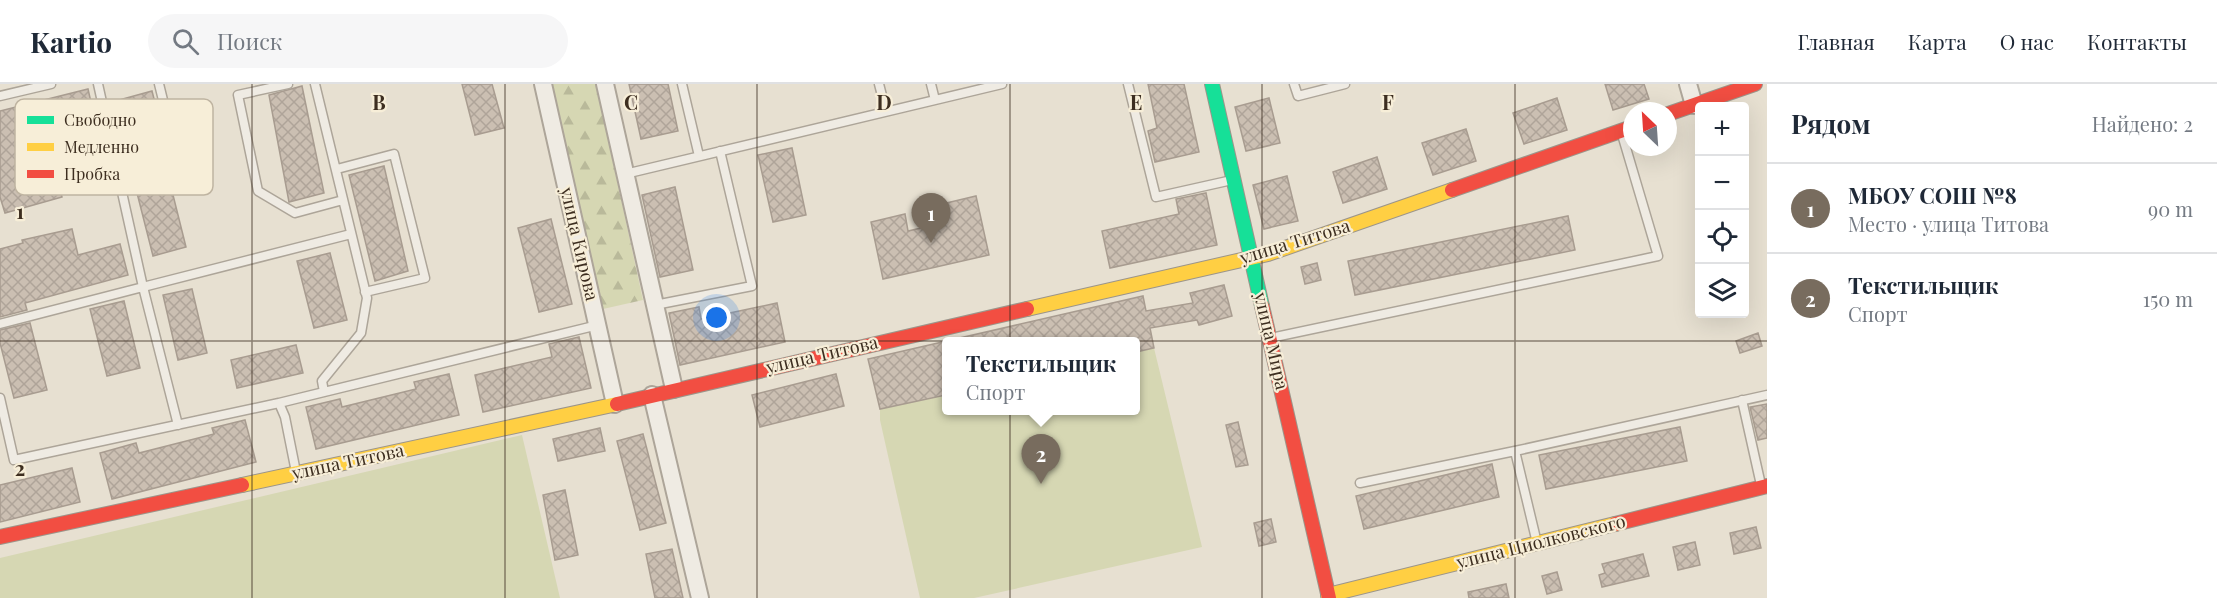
<!DOCTYPE html>
<html lang="ru">
<head>
<meta charset="utf-8">
<style>
  body { margin:0; font-family:"Playfair Display",serif; background:#f6f6f7; color:#1f2937 }
  .controls { position:absolute; right:18px; top:18px; display:grid; overflow:hidden; border-radius:6px; box-shadow:0 6px 24px #0002 }
  .controls button { width:54px; height:54px; display:grid; place-items:center; padding:0; border:0; border-bottom:2px solid #e0e1e3; background:#fff; color:#1f2937; font:30px sans-serif }
  .compass { position:absolute; left:1623px; top:18px; width:54px; height:54px; border-radius:50%; background:#fff; box-shadow:0 6px 24px #0002; rotate:335deg }
  .you { position:absolute; left:717px; top:234px; width:21px; height:21px; margin:-15px; border:4px solid #fff; border-radius:50%; background:#1a73e8; box-shadow:0 0 0 9px #1a73e833 }
  .badge { display:grid; place-items:center; width:39px; height:39px; border-radius:50%; background:#786c5e; color:#fff; font-size:20px; font-weight:700 }
  .pin { position:absolute; translate:-50% -50px; filter:drop-shadow(0 2px 3px #0008) }
  .pin::after { content:''; position:absolute; top:32px; width:21px; height:18px; background:inherit; clip-path:polygon(0 0,100% 0,50% 100%) }
  .popup { position:absolute; left:942px; top:253px; width:198px; height:78px; box-sizing:border-box; display:grid; place-content:center; border-radius:6px; background:#fff; filter:drop-shadow(0 2px 4px #0005); font-size:20px; white-space:nowrap; color:#747a83 }
  .popup b { font-size:22px; color:#1f2937 }
  .popup::after { content:''; position:absolute; left:50%; top:100%; margin-left:-12px; border:12px solid transparent; border-top-color:#fff }
  .list { margin:0; padding:0; list-style:none }
  h2 { display:flex; justify-content:space-between; align-items:center; height:78px; margin:0; padding:0 24px; font-size:26px }
  h2 small { font-size:20px; font-weight:400; color:#747a83 }
  .list li { display:grid; grid-template-columns:39px 1fr auto; gap:18px; align-items:center; box-sizing:border-box; height:90px; padding:0 24px; border-top:2px solid #e0e1e3 }
  .list b { display:block; font-size:22px; white-space:nowrap }
  .list p { margin:0; font-size:20px; white-space:nowrap; color:#747a83 }
  .list em { font-size:20px; font-style:normal; color:#747a83 }
  .icon { flex:none; width:33px; height:33px; fill:none; stroke:currentColor; stroke-width:2; stroke-linecap:round; stroke-linejoin:round }
  .map { position:relative; flex:none; width:1767px; height:514px; overflow:hidden }
  header { display:flex; align-items:center; gap:36px; box-sizing:border-box; height:84px; padding:0 30px; background:#fff; border-bottom:2px solid #e0e1e3 }
  header strong { font-size:28px }
  nav { display:flex; gap:33px; margin-inline-start:auto; font-size:21px }
  .search { width:420px; height:54px; background:#f6f6f7; display:flex; align-items:center; gap:15px; box-sizing:border-box; padding:0 21px; border-radius:33px; color:#747a83; font-size:22px }
  main { display:flex }
  aside { flex:1; background:#fff }
  .map>svg:first-child { display:block }
  .green { fill:#d6d7b3 }
  .forest { fill:url(#forest-firs) }
  .building { fill:url(#building-cross-hatch); stroke:#a89c90; stroke-width:1.5 }
  .lines { fill:none; stroke-linecap:round; stroke-linejoin:round }
  .lane-casing { stroke:#ada599; stroke-width:11 }
  .street-casing { stroke:#ada599; stroke-width:20 }
  .fast-casing { stroke:#9c958a; stroke-width:16 }
  .slow-casing { stroke:#9c958a; stroke-width:16 }
  .jam-casing { stroke:#9c958a; stroke-width:16 }
  .lane { stroke:#efebe3; stroke-width:8 }
  .street { stroke:#efebe3; stroke-width:16 }
  .fast { stroke:#16e098; stroke-width:14 }
  .slow { stroke:#ffcf43; stroke-width:14 }
  .jam { stroke:#f24e42; stroke-width:14 }
  .grid { fill:none; stroke:#3d2e20; stroke-width:1.5; stroke-opacity:0.55 }
  .labels { text-anchor:middle; stroke-width:4.5; stroke-linejoin:round; paint-order:stroke }
  .street-label { font-size:18px; fill:#3d2e20; stroke:#f7eed8 }
  .key { fill:#f7eed8; stroke:#bfb4a1; stroke-width:1.5 }
  .key-label { font-size:16px; fill:#3d2e20 }
  .grid-label { font-size:20px; text-anchor:middle; font-weight:bold; fill:#3d2e20; stroke:#f7eed8; stroke-width:4.5; stroke-linejoin:round; paint-order:stroke }
</style>
</head>
<body>
<header>
<strong>Kartio</strong>
<div class="search"><svg class="icon" aria-label="search" viewBox="0 0 24 24"><circle cx="10" cy="10" r="6"/><path d="M15 15l6 6"/></svg>Поиск</div>
<nav><a>Главная</a><a>Карта</a><a>О нас</a><a>Контакты</a></nav>
</header>
<main>
<div class="map">
<svg width="1767" height="514" viewBox="0 0 1767 514">
  <defs>
    <pattern id="forest-firs" width="22" height="20" patternUnits="userSpaceOnUse" patternTransform="scale(1.5)"><rect width="22" height="20" fill="#d6d7b3"/><path d="M5 1l3.5 6h-7zM16 11l3.5 6h-7z" fill="#b9b99a"/></pattern>
    <pattern id="building-cross-hatch" width="8" height="8" patternUnits="userSpaceOnUse" patternTransform="scale(1.5)"><rect width="8" height="8" fill="#cbbfb2"/><path d="M0 0l8 8M0 8l8-8" fill="none" stroke="#afa499"/></pattern>
  </defs>
  <rect width="100%" height="100%" fill="#e7e0d1"/>
  <!-- green -->
  <path class="green" d="M1154 264 1202 463 974 514H920L880 336V325L946 311V326H1136V268Z
    M522 351 560 514H0V474Z"/>
  <!-- forest -->
  <path class="forest" d="M552 0H596L643 216 603 225Z"/>
  <!-- building -->
  <path class="building" d="M462 0H492L504 44 475 51Z
    M629 0H668L678 47 641 55Z
    M1148 0H1184L1199 68 1155 78 1148 47 1157 44Z
    M1605 0H1644L1649 15 1613 26Z
    M302 2 324 109 289 118 269 11Z
    M88 5 95 36 44 49 62 113 5 129 0 113V27Z
    M152 7 169 74 164 75 186 163 153 172 136 105 141 104 119 16Z
    M1269 14 1280 59 1246 67 1235 23Z
    M1557 14 1567 46 1524 60 1513 29Z
    M1466 45 1476 77 1433 91 1422 59Z
    M792 64 806 131 773 138 758 71Z
    M1377 73 1387 105 1343 119 1333 88Z
    M384 82 408 187 375 197 349 91Z
    M1287 92 1298 137 1264 145 1253 101Z
    M675 103 693 186 660 193 642 111Z
    M1206 109 1217 161 1110 184 1102 147 1179 130 1176 115Z
    M976 112 989 171 883 195 871 138 905 130 908 147 947 138 942 120Z
    M1568 132 1575 166 1355 211 1348 177Z
    M551 135 572 220 539 228 518 144Z
    M72 145 78 171 120 160 128 191 25 219 27 226 0 233V165L23 159 22 156Z
    M330 169 347 236 314 244 297 177Z
    M1317 179 1321 196 1305 200 1301 183Z
    M1224 201 1232 232 1199 241 1197 236 1150 244 1154 264 1136 268V258H946V311L880 325 868 275 1143 212 1146 227 1193 219 1190 209Z
    M192 205 207 269 178 276 163 211Z
    M124 217 140 284 107 292 90 225Z
    M777 219 785 258 680 281 669 229 699 223 701 235Z
    M30 239 47 306 14 314 0 259V246Z
    M1758 249 1762 262 1740 269 1736 257Z
    M579 253 591 304 483 328 475 291 552 273 549 260Z
    M296 261 303 289 237 304 231 276Z
    M449 290 459 331 316 365 306 323 340 315 342 323 416 305 414 298Z
    M836 290 844 322 760 343 752 311Z
    M1767 320V354L1758 356 1750 323Z
    M245 336 256 378 112 415 100 369 136 359 139 369 214 350 212 344Z
    M1238 338 1248 381 1236 383 1226 341Z
    M1680 343 1687 377 1546 405 1539 371Z
    M600 344 605 367 558 377 553 355Z
    M643 350 666 439 640 446 617 357Z
    M1492 380 1499 413 1364 445 1356 412Z
    M72 384 80 418 0 438V401Z
    M565 406 578 471 555 476 543 411Z
    M1271 435 1276 458 1259 462 1254 439Z
    M1756 443 1761 464 1734 470 1730 449Z
    M1695 458 1700 481 1678 486 1673 463Z
    M672 465 683 514H655L646 470Z
    M1643 470 1649 492 1602 503 1599 491 1605 489 1602 480Z
    M1557 488 1562 506 1547 510 1542 492Z
    M1506 500 1509 514H1469L1468 508Z"/>
  <g class="lines">
    <!-- lane casing -->
    <g class="lane-casing">
      <path id="lane" d="M98 0 143 203 351 150
        M159 0 178 77
        M288 0 238 11 258 107 295 129 343 116
        M315 0 367 214 361 249 322 297 324 308
        M682 0 699 72
        M879 0 886 27
        M931 0 935 16
        M1128 0 1156 113 1232 96
        M1294 0 1298 12 1345 0
        M0 12 51 0
        M337 85 394 70 425 194 365 208
        M625 90 1002 0
        M655 221 752 202 720 67
        M0 240 143 203 178 341
        M1270 254 1658 172 1621 47
        M0 314 14 376 279 319 285 333 296 388
        M1742 316 1761 401
        M279 319 598 241
        M1515 367 1537 459
        M1360 399 1515 367 1767 311"/>
    </g>
    <!-- street casing -->
    <g class="street-casing">
      <path id="street" d="M543 0 615 320
        M605 0 674 305
        M1688 0 1694 21
        M652 311 700 514"/>
    </g>
    <!-- fast casing -->
    <g class="fast-casing">
      <path id="fast" d="M1212 0 1262 222"/>
    </g>
    <!-- slow casing -->
    <g class="slow-casing">
      <path id="slow" d="M1027 225 1268 170 1452 106
        M242 401 617 320
        M1328 511 1615 440"/>
    </g>
    <!-- jam casing -->
    <g class="jam-casing">
      <path id="jam" d="M1668 30 1755 0
        M1452 106 1632 43
        M1262 222 1329 514
        M617 320 1027 225
        M1615 440 1767 402
        M0 453 242 401"/>
    </g>
    <!-- lane -->
    <use href="#lane" class="lane"/>
    <!-- street -->
    <use href="#street" class="street"/>
    <!-- fast -->
    <use href="#fast" class="fast"/>
    <!-- slow -->
    <use href="#slow" class="slow"/>
    <!-- jam -->
    <use href="#jam" class="jam"/>
  </g>
  <!-- grid -->
  <path class="grid" d="M252 0V514M505 0V514M757 0V514M1010 0V514M1262 0V514M1515 0V514M0 257H1767"/>
  <g class="labels">
    <!-- street labels -->
    <g class="street-label">
      <text transform="translate(1295 158) rotate(-17)" y="6">улица Титова</text>
      <text transform="translate(579 160) rotate(77)" y="6">улица Кирова</text>
      <text transform="translate(1271 257) rotate(77)" y="6">улица Мира</text>
      <text transform="translate(822 271) rotate(-13)" y="6">улица Титова</text>
      <text transform="translate(348 378) rotate(-12)" y="6">улица Титова</text>
      <text transform="translate(1541 458) rotate(-14)" y="6">улица Циолковского</text>
    </g>
  </g>
  <!-- legend -->
  <rect x="15" y="15" width="198" height="96" rx="9" class="key"/>
  <rect x="27" y="32" width="27" height="8" fill="#16e098"/>
  <rect x="27" y="59" width="27" height="8" fill="#ffcf43"/>
  <rect x="27" y="86" width="27" height="8" fill="#f24e42"/>
  <g class="key-label">
    <text x="64" y="42">Свободно</text>
    <text x="64" y="69">Медленно</text>
    <text x="64" y="96">Пробка</text>
  </g>
  <g class="grid-label">
    <text x="379" y="26">B</text>
    <text x="631" y="26">C</text>
    <text x="884" y="26">D</text>
    <text x="1136" y="26">E</text>
    <text x="1388" y="26">F</text>
    <text x="20" y="135">1</text>
    <text x="20" y="392">2</text>
  </g>
</svg>
<div class="controls">
<button>+</button>
<button>−</button>
<button><svg class="icon" aria-label="locate" viewBox="0 0 24 24"><circle cx="12" cy="12" r="6"/><path d="M12 2v4M12 18v4M2 12h4M18 12h4"/></svg></button>
<button><svg class="icon" aria-label="layers" viewBox="0 0 24 24"><path d="M12 4l9 5-9 5-9-5zM3 14l9 5 9-5"/></svg></button>
</div>
<svg class="compass" viewBox="-18 -18 36 36"><path d="M0-13l5 13h-10z" fill="#e53935"/><path d="M0 13l5-13h-10z" fill="#747a83"/></svg>
<div class="you"></div>
<div class="pin badge" style="left:931px;top:159px">1</div>
<div class="pin badge" style="left:1041px;top:400px">2</div>
<div class="popup"><b>Текстильщик</b>Спорт</div>
</div>
<aside>
<h2>Рядом<small>Найдено: 2</small></h2>
<ul class="list">
<li><span class="badge">1</span><div><b>МБОУ СОШ №8</b><p>Место · улица Титова</p></div><em>90 m</em></li>
<li><span class="badge">2</span><div><b>Текстильщик</b><p>Спорт</p></div><em>150 m</em></li>
</ul>
</aside>
</main>
</body>
</html>
